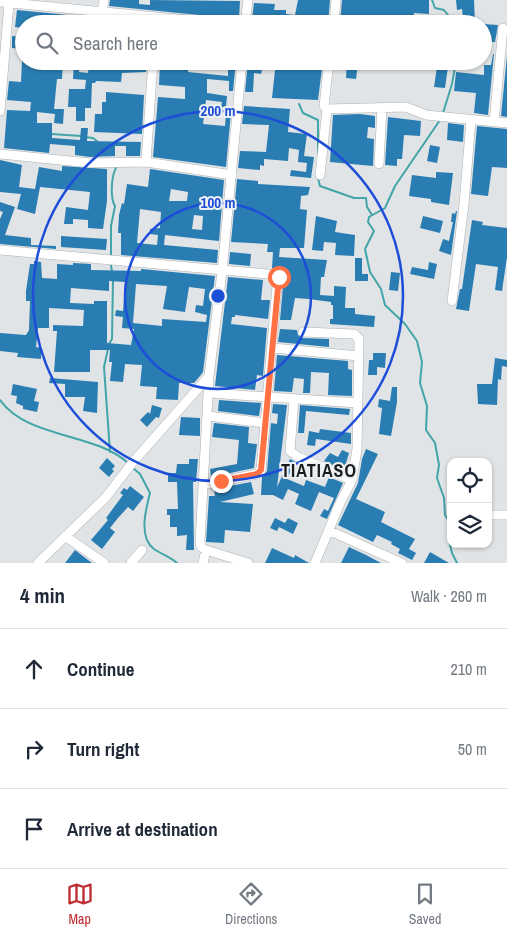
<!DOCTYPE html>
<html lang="en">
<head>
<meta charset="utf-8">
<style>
  body { margin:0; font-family:"Archivo Narrow",sans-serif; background:#f6f6f7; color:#1f2937 }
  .controls { position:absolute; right:15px; bottom:15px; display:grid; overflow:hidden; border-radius:10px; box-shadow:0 1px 4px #0004 }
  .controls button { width:45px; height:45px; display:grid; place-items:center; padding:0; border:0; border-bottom:1px solid #e0e1e3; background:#fff; color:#1f2937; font:25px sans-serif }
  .stop { position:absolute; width:15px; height:15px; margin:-11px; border:4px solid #ff7043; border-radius:50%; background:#fff }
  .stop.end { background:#ff7043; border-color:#fff; box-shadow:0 1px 5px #0008 }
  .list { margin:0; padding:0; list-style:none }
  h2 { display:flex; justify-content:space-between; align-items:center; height:65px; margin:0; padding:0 20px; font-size:21px }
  h2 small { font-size:16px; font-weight:400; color:#747a83 }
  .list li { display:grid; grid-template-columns:32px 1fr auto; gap:15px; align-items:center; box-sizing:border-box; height:80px; padding:0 20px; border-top:1px solid #e0e1e3 }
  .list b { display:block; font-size:19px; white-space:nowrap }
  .list em { font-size:16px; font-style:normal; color:#747a83 }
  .icon { flex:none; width:28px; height:28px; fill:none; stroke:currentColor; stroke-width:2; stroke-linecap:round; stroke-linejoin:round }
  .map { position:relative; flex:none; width:507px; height:563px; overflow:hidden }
  .search { position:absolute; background:#fff; box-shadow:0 1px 4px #0004; left:15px; right:15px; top:15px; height:55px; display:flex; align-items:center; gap:12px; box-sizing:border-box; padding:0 18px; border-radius:28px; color:#747a83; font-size:19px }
  .sheet { height:305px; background:#fff }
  nav { display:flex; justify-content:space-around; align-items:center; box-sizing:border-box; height:70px; border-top:1px solid #e0e1e3; background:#fff; font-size:14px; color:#747a83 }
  nav a { display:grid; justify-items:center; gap:2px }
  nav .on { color:#bc2c31 }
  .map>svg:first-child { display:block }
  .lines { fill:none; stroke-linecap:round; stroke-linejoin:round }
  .stream { stroke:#42a5a8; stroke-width:2 }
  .building { fill:#297db2; fill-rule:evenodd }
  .minor-casing { stroke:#afb2b4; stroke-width:10 }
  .minor { stroke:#fff; stroke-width:9 }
  .route { stroke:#ff7043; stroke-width:6 }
  .ring { fill:none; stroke:#1d4ed8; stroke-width:2.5 }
  .labels { text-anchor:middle; stroke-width:4; stroke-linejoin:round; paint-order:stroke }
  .district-label { font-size:18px; font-weight:bold; letter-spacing:1px; fill:#191a1b; stroke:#eef1f3 }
  .centre { fill:#1d4ed8; stroke:#eef1f3; stroke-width:2.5 }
  .ring-label { font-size:15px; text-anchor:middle; font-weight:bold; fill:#1d4ed8; stroke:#eef1f3; stroke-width:4; stroke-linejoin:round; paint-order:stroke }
</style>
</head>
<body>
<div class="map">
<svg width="507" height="563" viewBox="0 0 507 563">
  <rect width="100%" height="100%" fill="#e1e4e6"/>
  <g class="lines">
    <!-- stream -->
    <path class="stream" d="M432 0 435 8 444 10 455 24
      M299 104 303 113 318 120V156
      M443 113 452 84 456 61
      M440 120 395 186 385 208 369 217 368 222 374 231 365 249 370 272 381 289 385 305 405 324 417 341 422 362 420 383 427 406 426 430 435 443 439 465 437 478 444 498 445 515 450 523 449 541 452 553 457 563
      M51 134 81 136
      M85 137 93 138 97 141
      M318 178 320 186 354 198H366L367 207 372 215
      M111 258V226L115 206C110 198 111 175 117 166
      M111 265 112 272
      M109 344 112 339 113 279
      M108 349 104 367 110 452
      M0 400C28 439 94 432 128 463
      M133 468 140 474 150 493C146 509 138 537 154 549 161 554 170 557 177 563"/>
  </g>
  <!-- building -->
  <path class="building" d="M110 0H139V4L150 5V0L240 1 239 19 109 6Z
    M298 0H330L328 24 252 19 254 3 275 4 274 10H286V14L295 15Z
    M342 0H429V14L414 13 413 24H382V20L372 19V24H340Z
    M456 0H474L475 24H464L462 9 457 10Z
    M17 10 130 21V24L61 22 24 24V28L15 27Z
    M483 24 498 25 495 42H483Z
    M12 36 24 37V49L12 48Z
    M493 54H494L488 115 474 113 476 93 454 91 456 72 484 75V65H491Z
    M507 55V117L501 116Z
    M22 61H63L62 79H57L54 109H64L63 124 54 123 55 114 37 112V123H52V138L80 140 81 128H88L87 141 141 142 140 156H126V146H115V156L90 157 75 155V146L50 144 49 153 4 148 7 110 30 111 31 102 7 100 9 81 21 82Z
    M74 61 80 62 79 72 88 73 89 63 147 61 146 72 122 73 121 82 96 81 95 83H92L91 108H85V121H76V107H68L69 89H85L86 80 73 79Z
    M160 61H189L188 72 228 76V66L208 65V61H236L233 91H229V81L207 79V93L227 96 226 107H221L222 102 206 100 203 124 225 126 226 112H231L226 167 153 157 158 97 185 99V87L159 85Z
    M248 61H264L261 74 254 73 253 92H245Z
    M276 61H323L318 100 272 98Z
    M412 61H453L452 67H448L445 88 434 87 437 67 412 65Z
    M347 62 358 63 356 79 346 78Z
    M106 92 144 95 142 134 94 132 95 114H102V102H106Z
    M244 106 290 109 288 132 307 134 304 156 314 157 311 178 290 176 291 170 306 172 307 163 298 162 299 150 289 148 288 161 264 159V166L260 165V170L238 168 240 151 266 152 269 125 242 124Z
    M360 114 375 116V128L368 127 367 138 374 139 373 166 330 162 333 115Z
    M388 117 421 121 420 136 404 135 402 159H397V166L385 165Z
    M448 123 464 125 463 142 447 140Z
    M477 126 507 129V168L492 167 488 196 471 194Z
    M430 145 440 147 437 163 427 161Z
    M0 160 22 165 19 187 35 189 39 167 62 171V166L107 169V201L103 229 88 228V220L73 219V224H64L66 207 88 210 90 192 40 187 35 214 17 209 21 194 0 192Z
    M150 169 224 180 219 241 165 235 164 245 218 250 217 263 121 255V233H118L119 215 122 203 124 204 127 184 148 187ZM171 189 188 192 187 201H169ZM140 209 161 212 160 228 150 229V234L158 235 157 245 137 243ZM194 215 203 216 202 230 192 229Z
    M436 172 453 173 449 205 431 202V199L409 196 412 175 436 178Z
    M237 179 258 181V184L310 187 308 195 301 196 300 209 307 210 304 248H280L279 257 327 260 324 277H321L320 295 334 296V286L346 287 345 308H355V314L375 316 374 327 330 324V319H333V305H331V302L309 299 295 298 291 320H280L284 275 281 270 272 268 273 252H267L268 244 231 242Z
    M0 202 15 207 5 235 31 238V245L56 246V249L0 244V219L3 212 0 211Z
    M456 211H457L451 255 439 251 443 239 449 241 453 222H451L452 213 455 214Z
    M316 216 337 221 335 232 355 235 354 256 335 255 336 243 324 242 323 251 312 250Z
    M423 216 443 221 440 233 420 228Z
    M472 220 483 222 482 225 507 228V257L502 291 495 290 498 267 476 264 469 311 456 309 460 289H462Z
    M61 236 107 239 106 250 61 247Z
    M230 252 251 254 250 266 229 264Z
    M355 258H362V274H368V281H355Z
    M34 261 41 262 42 278 57 279V264L73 265V263L91 264V270L141 271V269L215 276 203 372 200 376 194 383H179L178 400 156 399 157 387 140 386 142 365 125 364 123 382 110 381 112 362H109L110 350H90V372H54L57 331H53V325L83 326 84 310 49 308V328H38L36 347 41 348V359L17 357 18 353 0 351V333L26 335 29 330 30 301H26V291L30 264H34ZM109 281 125 282 123 311 116 310 115 316 123 317 122 328 134 329 131 345 107 343V301H94V304L70 303 71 288 109 291ZM136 284 167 286 163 309 185 312 189 287 205 289 203 306 196 305 195 312 207 315 206 322 162 319V326L133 323Z
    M429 262 437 264 434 279 410 274 412 267 428 270Z
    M391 272 400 273 398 291 389 290Z
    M228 277 263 280 261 300H270L268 319 235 315V317H232L231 324 267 328 263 376 257 375 255 390 215 386Z
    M280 329 297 330 298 335 302 338 329 339V347L278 342Z
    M373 353H386L385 368 377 367V375H368L369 360H373Z
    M277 355 348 361V369L352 370V396L328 395 329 373 311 372 310 393H303L304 379 294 378 292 392 274 391Z
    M495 358 507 360V367L502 366 501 380 498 379 497 405 478 404 477 384H492Z
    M50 378 98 382 97 413 83 411 85 397H65V384L49 383Z
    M13 384 37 389 34 401 39 402 37 412 23 409V406L16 403 17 396 11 395Z
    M392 387H397V402L391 436 379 434 382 408 378 407 379 399 390 401Z
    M219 400 261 403 259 416 218 411Z
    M273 404 287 405 277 487 290 459 295 462 287 479 304 486 306 480 325 487 329 477 343 483 327 519 320 516 324 509 328 511 334 498 319 492 311 511 295 504 299 494 288 489 283 500 273 495H261L262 477 267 471 271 423 277 424 278 414 272 413Z
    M152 405 162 408 159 418 156 417 147 427 140 420 148 412 150 414Z
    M300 405 350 409 349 415 306 411 304 433H298Z
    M181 417 200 418V436L179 435Z
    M214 423 249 427 248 443 257 444 254 468 211 477 210 469 237 464 239 440 212 437Z
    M320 429 351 433V444L316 439 315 446 307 445 309 431 319 433Z
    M366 449 378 454 356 499 385 512 381 522 415 539 409 549 416 553 412 560 398 553 400 549 391 544 392 542 377 535 373 542 338 525 358 483 362 459Z
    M342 450 349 453 344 470 324 461 330 453 338 457Z
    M107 458 115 466 112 469 114 471 109 477 99 468Z
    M189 459H198L196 482H193L194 550H186L187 535 177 536V527H170V515H167V509H178L177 482H168V473H176L177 464H189Z
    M251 482 254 494 220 502 253 504 250 532 225 530 224 543 206 542 209 496H215L214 489Z
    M130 486 144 497 133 511 128 507 118 518 110 528 115 532 102 549 91 540 108 520 106 518 123 495 120 493 124 488 127 490Z
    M275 518 285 523 288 518 298 523 293 534 279 527 277 531 270 528Z
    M349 547 366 555 381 563H341Z
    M272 548 294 558 295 555 309 563H265Z
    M75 550 84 557 92 563H65Z
    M430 552 449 563H424Z"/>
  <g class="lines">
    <!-- minor casing -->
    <g class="minor-casing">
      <path id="minor" d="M0 2 230 24
        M102 12 104 0
        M245 24 248 0
        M334 24 336 0
        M153 61 146 162 232 175
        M242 61 222 272 209 376 200 542 201 547 206 550 248 563
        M327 109 406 107 426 115 507 123
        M0 111 9 3
        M494 122 503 28
        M0 154 90 163 146 162
        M379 164 382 108
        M320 175 327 109 324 106 329 61
        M0 250 278 275 261 470 257 474 203 485
        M452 301 464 204 471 120
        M303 332 354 334 359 339 357 449 352 480 340 503 315 563
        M273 348 359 356
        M209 393 358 403
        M294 399 290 451 298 457 352 480
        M208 416 265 423
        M488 515H507
        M330 531 402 563
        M65 536 104 563
        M38 563 106 497 133 462 209 376
        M131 563 142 550
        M203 563 206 550"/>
    </g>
    <!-- minor -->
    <use href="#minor" class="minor"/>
  </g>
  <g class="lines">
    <!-- route -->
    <path class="route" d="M221 481 257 474 261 470 279 277"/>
  </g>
  <!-- distance rings -->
  <g class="ring">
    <circle cx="218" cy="296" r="93"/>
    <circle cx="218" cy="296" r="185"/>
  </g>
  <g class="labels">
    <!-- district labels -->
    <g class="district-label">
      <text x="319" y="477">TIATIASO</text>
    </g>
  </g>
  <circle cx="218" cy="296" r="8" class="centre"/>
  <g class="ring-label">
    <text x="218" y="116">200 m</text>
    <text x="218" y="208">100 m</text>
  </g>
</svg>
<div class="controls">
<button><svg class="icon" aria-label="locate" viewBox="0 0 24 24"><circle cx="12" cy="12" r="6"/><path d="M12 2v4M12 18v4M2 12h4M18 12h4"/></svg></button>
<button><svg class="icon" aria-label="layers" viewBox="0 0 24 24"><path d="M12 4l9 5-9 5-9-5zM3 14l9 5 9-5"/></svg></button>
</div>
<div class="stop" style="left:279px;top:277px"></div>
<div class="stop end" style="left:221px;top:481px"></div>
<div class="search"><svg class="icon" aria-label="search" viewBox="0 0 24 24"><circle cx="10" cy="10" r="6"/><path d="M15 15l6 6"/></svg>Search here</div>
</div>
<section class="sheet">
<h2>4 min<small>Walk · 260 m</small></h2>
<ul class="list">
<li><svg class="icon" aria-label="ahead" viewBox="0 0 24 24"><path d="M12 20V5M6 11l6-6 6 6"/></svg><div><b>Continue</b></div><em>210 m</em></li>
<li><svg class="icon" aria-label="right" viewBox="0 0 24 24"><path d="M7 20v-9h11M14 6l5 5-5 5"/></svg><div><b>Turn right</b></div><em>50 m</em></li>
<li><svg class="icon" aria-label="arrive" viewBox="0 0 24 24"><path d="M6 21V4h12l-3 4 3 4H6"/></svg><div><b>Arrive at destination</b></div></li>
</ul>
</section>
<nav>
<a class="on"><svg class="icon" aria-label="map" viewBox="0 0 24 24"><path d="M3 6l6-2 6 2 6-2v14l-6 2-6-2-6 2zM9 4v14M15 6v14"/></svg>Map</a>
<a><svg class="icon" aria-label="directions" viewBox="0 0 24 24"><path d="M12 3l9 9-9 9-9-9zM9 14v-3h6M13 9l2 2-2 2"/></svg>Directions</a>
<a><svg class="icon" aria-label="saved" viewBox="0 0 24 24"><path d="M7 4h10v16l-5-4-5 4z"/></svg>Saved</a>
</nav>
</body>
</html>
